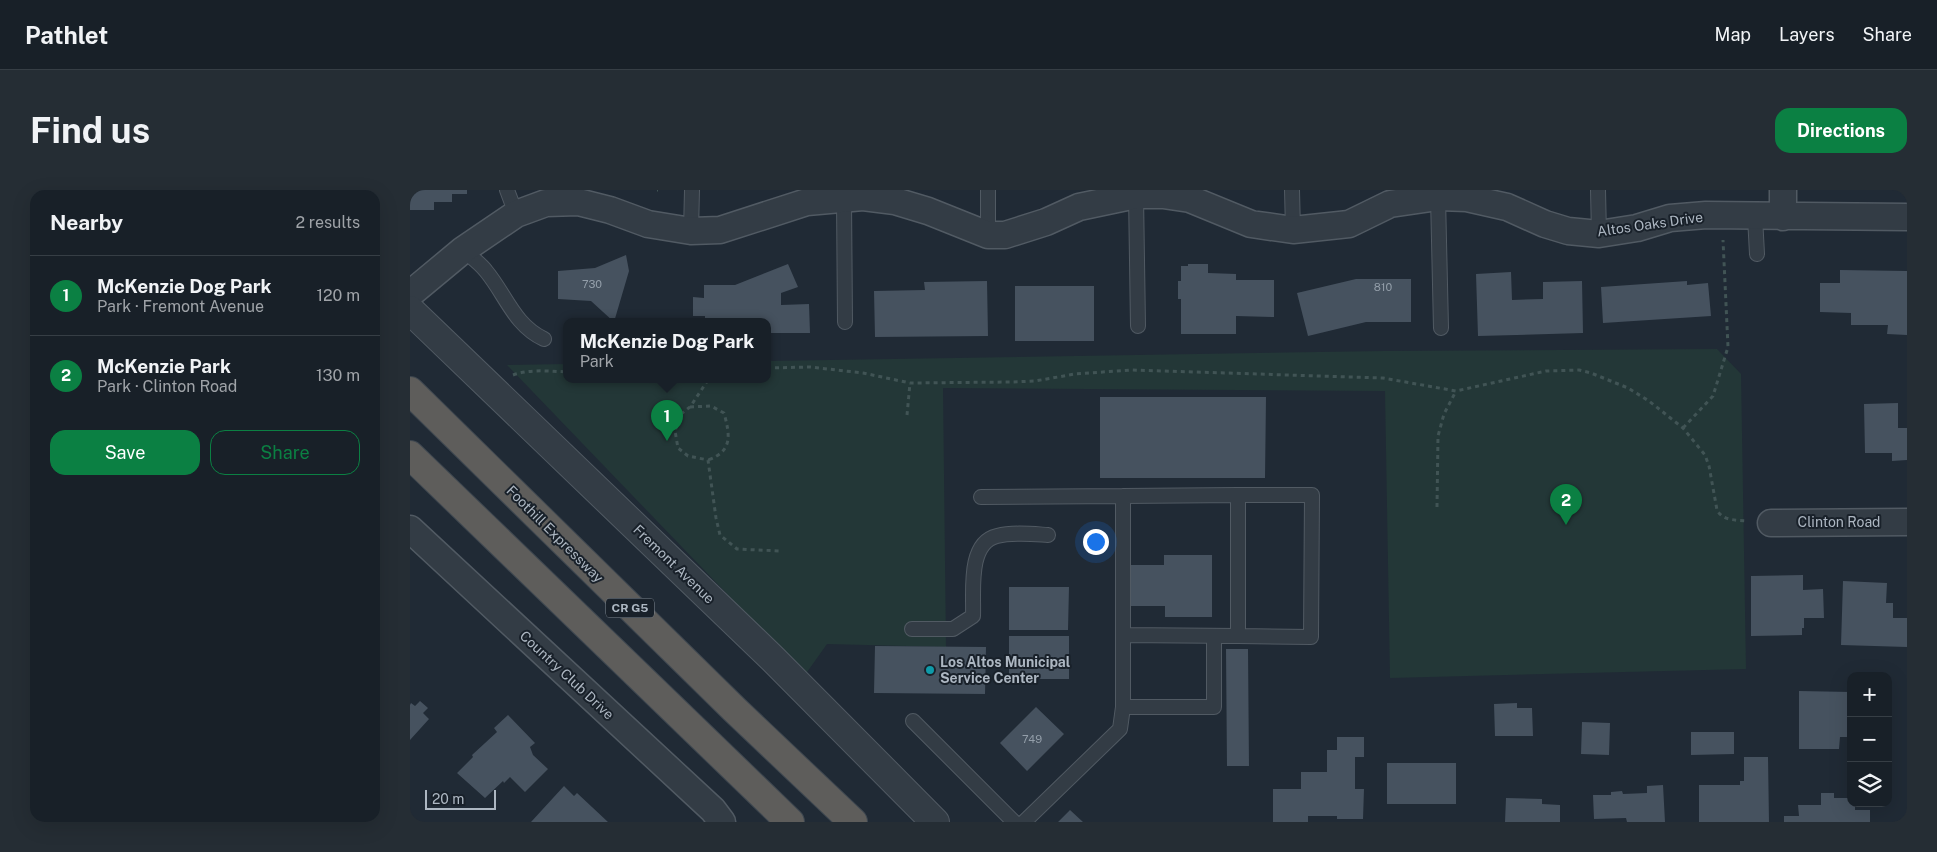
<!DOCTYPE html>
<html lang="en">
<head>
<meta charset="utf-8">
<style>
  body { margin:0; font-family:"Public Sans",sans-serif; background:#252d34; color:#f1f3f6 }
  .controls { position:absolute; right:15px; bottom:15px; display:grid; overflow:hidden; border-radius:10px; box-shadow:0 5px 20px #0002 }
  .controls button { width:45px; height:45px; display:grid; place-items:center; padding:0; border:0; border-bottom:1px solid #363e45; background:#182028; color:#f1f3f6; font:25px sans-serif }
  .scale { position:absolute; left:15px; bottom:12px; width:71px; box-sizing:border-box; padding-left:5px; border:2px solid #adb7c2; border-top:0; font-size:14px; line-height:18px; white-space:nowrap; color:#adb7c2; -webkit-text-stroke:4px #19212a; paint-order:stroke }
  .you { position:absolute; left:685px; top:351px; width:18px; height:18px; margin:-12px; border:4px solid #fff; border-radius:50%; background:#1a73e8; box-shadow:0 0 0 8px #1a73e833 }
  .badge { display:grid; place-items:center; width:32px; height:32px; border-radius:50%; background:#0b8043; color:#fff; font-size:16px; font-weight:700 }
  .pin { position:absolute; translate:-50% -41px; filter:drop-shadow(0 1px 2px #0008) }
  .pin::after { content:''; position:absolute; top:26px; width:18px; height:15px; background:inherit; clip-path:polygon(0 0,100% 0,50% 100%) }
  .popup { position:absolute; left:153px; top:128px; width:208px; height:65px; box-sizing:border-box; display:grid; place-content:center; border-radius:10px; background:#182028; filter:drop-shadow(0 1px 4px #0005); font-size:16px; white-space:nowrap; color:#9fa3a8 }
  .popup b { font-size:19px; color:#f1f3f6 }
  .popup::after { content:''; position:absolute; left:50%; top:100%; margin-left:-10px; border:10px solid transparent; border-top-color:#182028 }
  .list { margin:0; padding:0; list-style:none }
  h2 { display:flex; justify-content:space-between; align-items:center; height:65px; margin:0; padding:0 20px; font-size:21px }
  h2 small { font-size:16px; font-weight:400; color:#9fa3a8 }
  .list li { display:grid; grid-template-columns:32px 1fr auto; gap:15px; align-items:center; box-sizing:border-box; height:80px; padding:0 20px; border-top:1px solid #363e45 }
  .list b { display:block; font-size:19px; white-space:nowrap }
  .list p { margin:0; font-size:16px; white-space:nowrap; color:#9fa3a8 }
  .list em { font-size:16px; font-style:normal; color:#9fa3a8 }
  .actions { display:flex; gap:10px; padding:15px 20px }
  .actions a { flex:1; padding:11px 0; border:1px solid #0b8043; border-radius:15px; text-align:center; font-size:18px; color:#0b8043 }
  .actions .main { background:#0b8043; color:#fff }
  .icon { flex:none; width:28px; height:28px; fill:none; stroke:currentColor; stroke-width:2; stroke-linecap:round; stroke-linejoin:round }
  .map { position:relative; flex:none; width:1497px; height:632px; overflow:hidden; border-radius:15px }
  header { display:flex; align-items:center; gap:30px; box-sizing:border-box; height:70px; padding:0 25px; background:#182028; border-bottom:1px solid #363e45 }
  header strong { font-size:24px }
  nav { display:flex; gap:28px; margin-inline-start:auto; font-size:18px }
  .intro { display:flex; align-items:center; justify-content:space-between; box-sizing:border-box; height:120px; padding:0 30px }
  h1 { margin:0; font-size:35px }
  .button { padding:12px 22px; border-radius:15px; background:#0b8043; color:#fff; font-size:18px; font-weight:700 }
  main { display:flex; gap:30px; padding:0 30px }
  aside { flex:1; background:#182028; border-radius:15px; box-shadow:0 5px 20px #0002 }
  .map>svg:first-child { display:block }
  .green { fill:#233737 }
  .building { fill:#46525f }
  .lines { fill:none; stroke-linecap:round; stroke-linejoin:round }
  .service-casing { stroke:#515a63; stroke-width:16 }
  .minor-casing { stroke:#515a63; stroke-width:29 }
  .tertiary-casing { stroke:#515a63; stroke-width:30 }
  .trunk-casing { stroke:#3e4750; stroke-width:30 }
  .path { stroke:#415455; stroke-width:3; stroke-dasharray:4 4; stroke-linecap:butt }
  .service { stroke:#333c45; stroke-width:14 }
  .minor { stroke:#333c45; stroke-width:26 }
  .tertiary { stroke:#333c45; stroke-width:28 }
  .trunk { stroke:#5e5d5b; stroke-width:28 }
  .culture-dot { fill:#0f9aa8; stroke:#19212a; stroke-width:2 }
  .labels { text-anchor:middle; stroke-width:4; stroke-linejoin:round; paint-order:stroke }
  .number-label { font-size:11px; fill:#939ea9 }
  .shield { fill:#19212a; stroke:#818a94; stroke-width:1 }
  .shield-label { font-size:12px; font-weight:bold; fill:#adb7c2 }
  .street-label { font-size:14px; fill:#adb7c2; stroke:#19212a }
  .poi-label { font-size:14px; font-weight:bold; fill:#adb7c2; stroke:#19212a; text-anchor:start }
</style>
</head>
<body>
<header>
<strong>Pathlet</strong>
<nav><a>Map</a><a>Layers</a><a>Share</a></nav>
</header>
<div class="intro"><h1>Find us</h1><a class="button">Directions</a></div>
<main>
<aside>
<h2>Nearby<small>2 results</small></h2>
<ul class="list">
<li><span class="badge">1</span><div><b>McKenzie Dog Park</b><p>Park · Fremont Avenue</p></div><em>120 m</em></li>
<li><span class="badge">2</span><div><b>McKenzie Park</b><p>Park · Clinton Road</p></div><em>130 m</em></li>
</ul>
<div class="actions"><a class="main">Save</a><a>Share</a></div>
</aside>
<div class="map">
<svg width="1497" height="632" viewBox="0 0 1497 632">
  <rect width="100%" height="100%" fill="#202a35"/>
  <!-- green -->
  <path class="green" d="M1307 159 1331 184 1336 479 980 488 975 201 533 198 536 457 417 454 395 485 97 175 157 174V190H357V171L975 161Z"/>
  <!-- building -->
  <path class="building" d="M0 0H57V4H42V12H24V20H0Z
    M216 65 219 81 204 132 181 111 148 109V81L185 78Z
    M378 74 388 97 371 103V115L399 114 400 143H357V132H295V126H283V107L294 108V95H325Z
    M778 74H798V83L826 84V90H864V127L826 126V144H771V109H768V91H771V76H778Z
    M1430 80 1497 81V145L1477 144 1478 135H1441V123L1410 122V93H1430Z
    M1101 82 1102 110 1133 109V92L1172 91 1173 143 1068 146 1066 84Z
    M946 89H1001V132H956L898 146 887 103Z
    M577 91 578 146 465 147 464 101 515 100 514 92Z
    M1277 91V95L1298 93 1301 126 1193 133 1191 97Z
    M605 96H684V151H605Z
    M690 207H856L855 288H690Z
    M1488 213V238H1497V270L1482 271V263H1455L1454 214Z
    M754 365H802V427H755V416H721V375H754Z
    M1393 385V400L1413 399 1414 428H1394V438H1392V445L1341 446V386Z
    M1433 391 1477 393 1476 413H1483V428H1497V457L1431 455Z
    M599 397H659L658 440H599Z
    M599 446H659V489H599Z
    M465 456 576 457 575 504 464 503Z
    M816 459H838L839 576H817Z
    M1389 501 1441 502V547H1430L1429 559H1389Z
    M10 511 18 518 13 523 19 529 0 550V515L1 513 5 516Z
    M1107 513V518H1122L1123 546H1085L1084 514Z
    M626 517 654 544 617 581 590 553Z
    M98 525 125 553 120 557 123 565 138 579 115 602 100 587 94 593 93 591 75 608 47 583 63 567 62 565 87 542 84 538Z
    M1172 532 1200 533 1199 565 1171 564Z
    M1281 542H1324V564L1281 565Z
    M927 547H954V567H945V599H954L953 629H927V626H898V632H863V599H891V582H917V560H927Z
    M1334 567H1358L1359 632H1289V595H1330V591H1334Z
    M977 573H1046V614H977Z
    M1253 595 1255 632H1217L1216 628 1184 629 1183 605H1201V602L1212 601 1213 604 1237 603V596Z
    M154 596 164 606 167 603 198 632H121Z
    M1411 603H1424V608H1441V613H1445V620H1460V632H1374V626H1389L1388 615H1411Z
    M1096 608 1132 609V614L1150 615V632H1095Z
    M660 620 673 632H648Z"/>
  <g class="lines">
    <!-- service casing -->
    <g class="service-casing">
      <path id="service" d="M97 0 106 24
        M882 0 883 40
        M1188 0 1189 44
        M726 5 728 136
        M1028 7 1031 138
        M434 9 435 132
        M1345 27 1347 64
        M281 41 282 0
        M578 45V0
        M53 60C60 66 70 73 76 81 96 105 104 135 134 149
        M828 305H902L901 447 828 446
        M571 307 713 306
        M502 439H543L563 426C564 403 557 353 587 346 603 342 622 344 638 345
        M713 517H804V446
        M503 531 604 632
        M614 632 710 539 713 517V306L828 305V446L713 445"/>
    </g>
    <!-- minor casing -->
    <g class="minor-casing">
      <path id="minor" d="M1373 27V0
        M0 104 53 60 106 24 136 13 168 12 200 20 238 34 281 41 310 40 397 12 453 7 485 11 518 21 578 45H595L636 32 669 17 726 5H753L780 9 841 34 883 40 939 34 980 14 1028 7 1057 8 1097 17 1135 34 1158 41 1189 44 1227 38 1260 28 1296 25 1497 27
        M1361 333 1497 332
        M0 339 303 620 312 632"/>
    </g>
    <!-- tertiary casing -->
    <g class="tertiary-casing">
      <path id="tertiary" d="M0 120 363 469 525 632"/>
    </g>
    <!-- trunk casing -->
    <g class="trunk-casing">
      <path id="trunk" d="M0 201 325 520 443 632
        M0 265 380 632"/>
    </g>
    <!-- path -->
    <path class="path" d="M247 0H248
      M357 178 400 177 453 183 500 193 601 192 625 191 665 184 721 180 973 188 1046 201 1136 181 1169 180 1181 183 1218 198 1239 211 1273 238 1295 265 1299 276 1307 320C1313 331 1326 330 1338 331
      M103 185C120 179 139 181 157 182
      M298 190 280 217 271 224 265 241 268 258 278 266 298 270 306 328 310 345 327 359 370 361
      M280 217 301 216 314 223C320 245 323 261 298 270
      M497 225 500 193
      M1273 238 1303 206 1318 157 1313 50
      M1027 317 1028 246 1034 224 1046 201"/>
    <!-- service -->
    <use href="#service" class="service"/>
    <!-- minor -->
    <use href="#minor" class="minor"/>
    <!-- tertiary -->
    <use href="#tertiary" class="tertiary"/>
    <!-- trunk -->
    <use href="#trunk" class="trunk"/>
  </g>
  <!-- markers -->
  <circle class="culture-dot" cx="520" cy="480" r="5"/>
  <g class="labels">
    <!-- number labels -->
    <g class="number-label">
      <text x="182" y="98">730</text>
      <text x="973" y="101">810</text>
      <text x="622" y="553">749</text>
    </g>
    <!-- shield labels -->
    <rect class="shield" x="196" y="408.5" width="48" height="19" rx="4"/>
    <g class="shield-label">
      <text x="220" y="422">CR G5</text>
    </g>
    <!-- street labels -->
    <g class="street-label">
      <text transform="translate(1240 34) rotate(-8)" y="5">Altos Oaks Drive</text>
      <text x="1429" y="337">Clinton Road</text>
      <text transform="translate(145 344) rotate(45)" y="5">Foothill Expressway</text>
      <text transform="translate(264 374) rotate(44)" y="5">Fremont Avenue</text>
      <text transform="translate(157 485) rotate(43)" y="5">Country Club Drive</text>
    </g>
    <!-- poi labels -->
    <g class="poi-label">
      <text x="530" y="477">Los Altos Municipal<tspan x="530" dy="16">Service Center</tspan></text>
    </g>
  </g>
</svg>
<div class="controls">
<button>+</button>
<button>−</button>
<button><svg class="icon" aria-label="layers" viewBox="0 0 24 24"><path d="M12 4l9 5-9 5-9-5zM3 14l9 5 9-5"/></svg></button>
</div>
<div class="scale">20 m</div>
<div class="you"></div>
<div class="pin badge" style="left:257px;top:251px">1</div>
<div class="popup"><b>McKenzie Dog Park</b>Park</div>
<div class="pin badge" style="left:1156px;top:335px">2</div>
</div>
</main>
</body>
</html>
